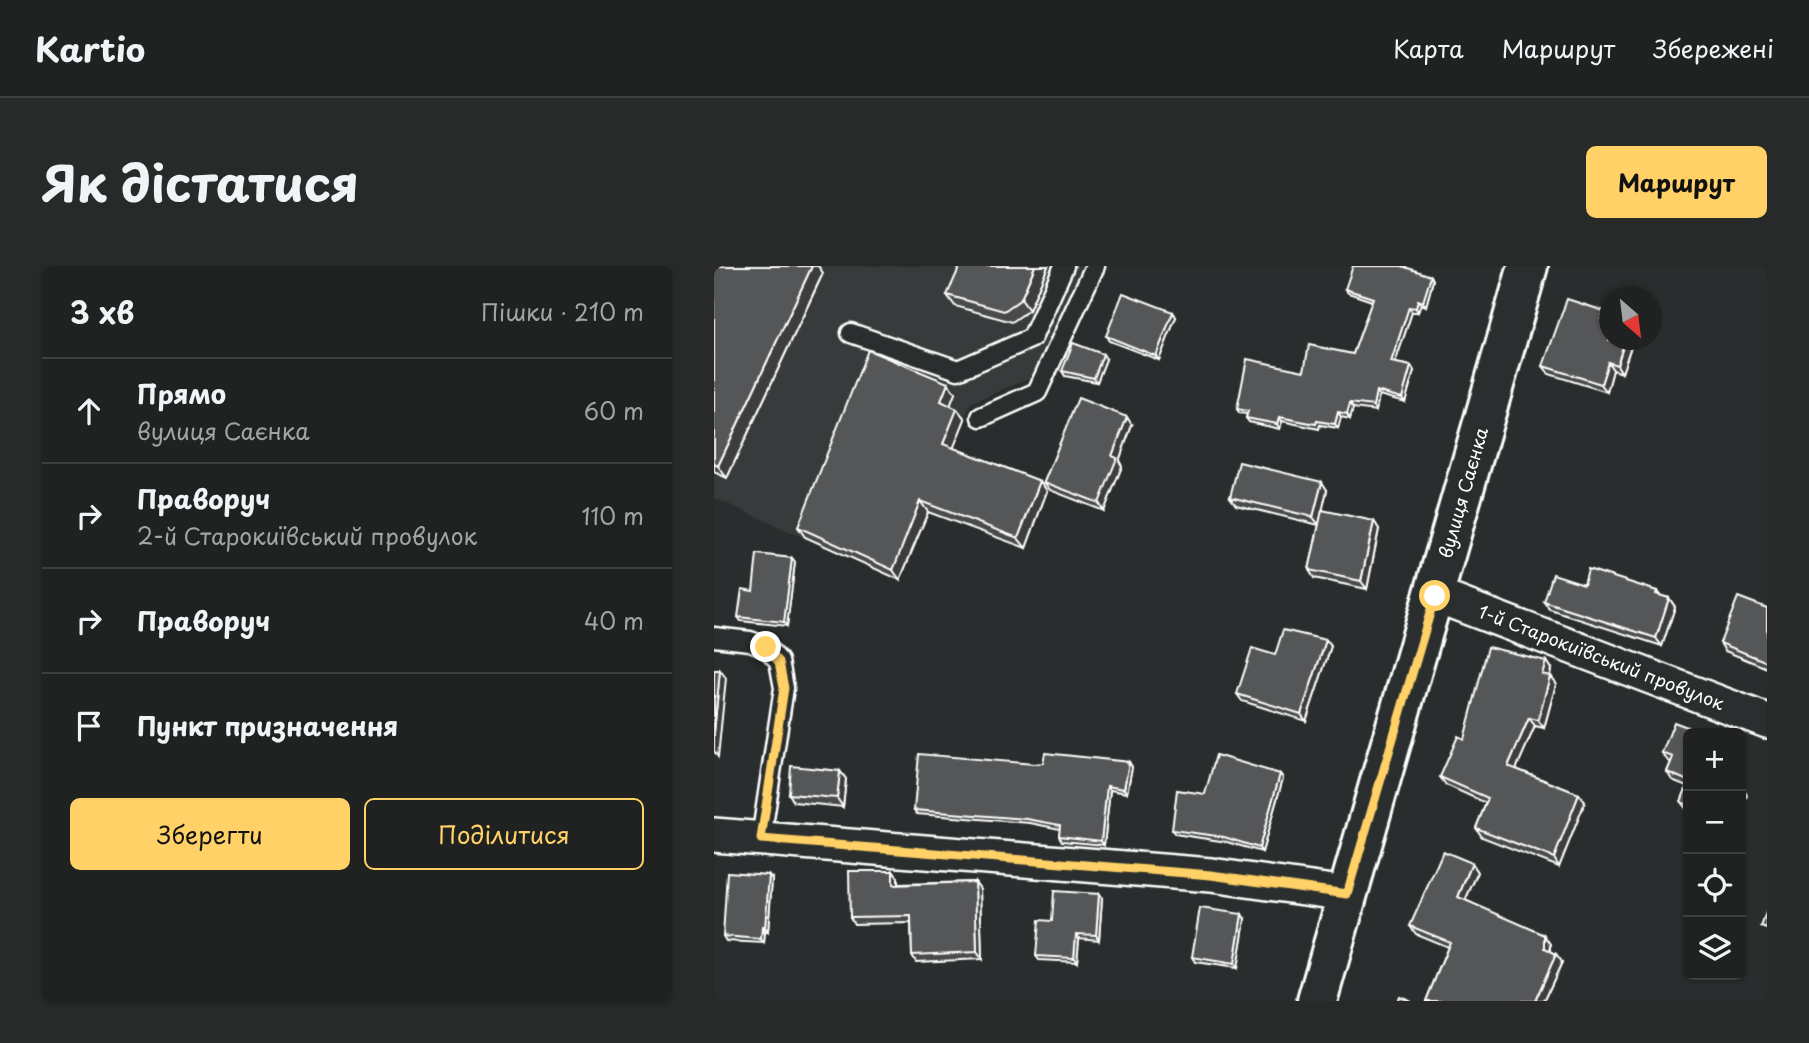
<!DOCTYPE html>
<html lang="uk">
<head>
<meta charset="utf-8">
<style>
  body { margin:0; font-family:"Playpen Sans",sans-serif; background:#282a2a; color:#f1f3f6 }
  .controls { position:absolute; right:21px; bottom:21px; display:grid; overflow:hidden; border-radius:10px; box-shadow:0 2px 5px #0004 }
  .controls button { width:63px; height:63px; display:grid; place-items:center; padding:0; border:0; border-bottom:2px solid #3d3f40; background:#202222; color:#f1f3f6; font:35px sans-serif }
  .compass { position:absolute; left:885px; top:21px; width:63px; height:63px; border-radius:50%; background:#202222; box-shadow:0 2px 5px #0004; rotate:152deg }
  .stop { position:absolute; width:21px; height:21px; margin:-16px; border:5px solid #ffd166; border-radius:50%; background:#fff }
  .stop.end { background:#ffd166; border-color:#fff; box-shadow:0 2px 7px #0008 }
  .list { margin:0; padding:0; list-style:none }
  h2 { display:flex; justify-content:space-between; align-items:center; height:91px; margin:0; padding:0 28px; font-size:30px }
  h2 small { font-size:23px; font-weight:400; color:#a2a4a5 }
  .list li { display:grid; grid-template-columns:46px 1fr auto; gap:21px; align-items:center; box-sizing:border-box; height:105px; padding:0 28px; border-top:2px solid #3d3f40 }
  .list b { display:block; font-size:26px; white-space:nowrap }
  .list p { margin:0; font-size:23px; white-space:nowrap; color:#a2a4a5 }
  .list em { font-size:23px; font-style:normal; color:#a2a4a5 }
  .actions { display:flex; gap:14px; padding:21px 28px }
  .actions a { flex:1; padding:16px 0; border:2px solid #ffd166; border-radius:10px; text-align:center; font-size:24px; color:#ffd166 }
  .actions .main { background:#ffd166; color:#111 }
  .icon { flex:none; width:38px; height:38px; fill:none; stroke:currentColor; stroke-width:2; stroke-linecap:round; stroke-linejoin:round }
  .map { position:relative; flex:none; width:1053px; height:735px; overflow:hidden; border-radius:10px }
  header { display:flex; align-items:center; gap:42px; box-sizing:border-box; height:98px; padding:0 35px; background:#202222; border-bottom:2px solid #3d3f40 }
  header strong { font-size:33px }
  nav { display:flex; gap:38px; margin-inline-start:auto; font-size:24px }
  .intro { display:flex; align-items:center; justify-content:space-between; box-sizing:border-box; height:168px; padding:0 42px }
  h1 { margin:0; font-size:49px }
  .button { padding:18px 32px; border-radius:10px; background:#ffd166; color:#111; font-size:24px; font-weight:700 }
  main { display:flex; gap:42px; padding:0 42px }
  aside { flex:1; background:#202222; border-radius:10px; box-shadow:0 2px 5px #0004 }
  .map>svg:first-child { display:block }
  .built { fill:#373a3b }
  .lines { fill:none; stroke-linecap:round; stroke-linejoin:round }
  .lane-casing { stroke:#fff; stroke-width:23 }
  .street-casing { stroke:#fff; stroke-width:38 }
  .secondary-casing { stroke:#fff; stroke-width:44 }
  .lane { stroke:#2a2d2e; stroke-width:18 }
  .street { stroke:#2a2d2e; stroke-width:33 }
  .secondary { stroke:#2a2d2e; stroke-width:38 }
  .wall { fill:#494b4c; stroke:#fff; stroke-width:2 }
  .shaded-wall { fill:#3c3d3e; stroke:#fff; stroke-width:2 }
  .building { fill:#555758; stroke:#fff; stroke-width:2 }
  .route { stroke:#ffd166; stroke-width:9 }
  .labels { text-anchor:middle; stroke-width:6; stroke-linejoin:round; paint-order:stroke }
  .street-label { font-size:18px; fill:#fff; stroke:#2a2d2e }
</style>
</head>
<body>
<header>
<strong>Kartio</strong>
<nav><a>Карта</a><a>Маршрут</a><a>Збережені</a></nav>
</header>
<div class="intro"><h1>Як дістатися</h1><a class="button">Маршрут</a></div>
<main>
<aside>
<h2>3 хв<small>Пішки · 210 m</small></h2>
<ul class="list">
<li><svg class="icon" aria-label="ahead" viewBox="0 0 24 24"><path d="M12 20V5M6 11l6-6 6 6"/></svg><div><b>Прямо</b><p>вулиця Саєнка</p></div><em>60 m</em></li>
<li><svg class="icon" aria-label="right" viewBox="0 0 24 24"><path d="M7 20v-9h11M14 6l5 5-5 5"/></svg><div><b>Праворуч</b><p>2-й Старокиївський провулок</p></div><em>110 m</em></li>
<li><svg class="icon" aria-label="right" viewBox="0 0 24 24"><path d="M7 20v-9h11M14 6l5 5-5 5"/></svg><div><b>Праворуч</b></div><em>40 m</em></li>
<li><svg class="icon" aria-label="arrive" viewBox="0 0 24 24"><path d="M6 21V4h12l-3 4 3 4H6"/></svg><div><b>Пункт призначення</b></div></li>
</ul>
<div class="actions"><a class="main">Зберегти</a><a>Поділитися</a></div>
</aside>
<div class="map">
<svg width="1053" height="735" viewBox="0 0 1053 735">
  <rect width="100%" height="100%" fill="#2a2d2e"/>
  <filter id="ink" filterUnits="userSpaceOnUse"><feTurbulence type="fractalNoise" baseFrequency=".0143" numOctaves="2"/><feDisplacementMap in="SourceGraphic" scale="14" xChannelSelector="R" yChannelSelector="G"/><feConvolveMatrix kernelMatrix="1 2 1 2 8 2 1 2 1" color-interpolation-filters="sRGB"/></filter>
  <g filter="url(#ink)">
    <!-- built -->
    <path class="built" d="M0 0H368L318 111 257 137 186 314 0 232Z"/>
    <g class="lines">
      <!-- lane casing -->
      <g class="lane-casing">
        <path id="lane" d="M137 67 244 104 318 72 350 0
          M267 151 323 126 381 0
          M0 371 36 375 52 381 65 395 70 422 47 573"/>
      </g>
      <!-- street casing -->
      <g class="street-casing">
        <path id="street" d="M721 329 1053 455
          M0 569 497 609 633 628"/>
      </g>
      <!-- secondary casing -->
      <g class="secondary-casing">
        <path id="secondary" d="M603 735 814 0"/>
      </g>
      <!-- lane -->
      <use href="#lane" class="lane"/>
      <!-- street -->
      <use href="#street" class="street"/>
      <!-- secondary -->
      <use href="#secondary" class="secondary"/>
    </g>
    <!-- wall -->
    <path class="wall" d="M0 0H104L109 7 13 212 0 206Z
      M334 0 315 44 298 56 241 40 233 29Z
      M717 10 719 14 712 40 707 38 704 46H698L681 97 697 100 700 105 691 136 665 129 662 145 639 142 636 153 627 151 624 162 606 159 605 163 568 155 566 163 535 156 532 152 533 148 525 147 523 143 590 105 639 88 658 35 634 27 631 23Z
      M459 46 462 51 445 94 395 75 392 70Z
      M895 56V74H919L908 107 899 104 893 126 835 108 829 100Z
      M392 93 383 116 351 110 348 105Z
      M241 127 236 140 243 143 251 153 239 182 326 215 333 225 312 282 214 246 186 314 91 271 84 261Z
      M418 159 405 195 408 200 390 245 336 224 330 216Z
      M613 224 608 244 665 263 653 323 600 312 595 304 605 259 522 239 516 231Z
      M78 292 81 296 73 360 27 355 24 351Z
      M870 318 943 325 946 330 955 332 961 341 948 380 836 344 830 336Z
      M1053 342V402L1011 385 1006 377Z
      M612 374 617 380 592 455 528 435 523 428 561 389Z
      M837 403 836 410 842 418 830 462 821 460 802 503 865 528 871 536 845 601 768 571 762 562 772 537 732 519 726 511 750 473Z
      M974 467V545L967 536 973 520 958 514 953 506 957 496 954 495 948 487Z
      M415 496 418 501 413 527 396 524 390 579 348 575 345 570 346 563 316 557 203 548 200 544Z
      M126 505 132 513 129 541 80 536 75 528Z
      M566 508 569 512 548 586 513 576 461 568 458 564 491 528Z
      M758 597 764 606 751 634 837 678V685L842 688 848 696 830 735H712L734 681 702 668 696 660Z
      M179 605 184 612V618L261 616 266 623 268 693 202 696 198 689 197 657 140 658 136 651Z
      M58 613 54 666H51L50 677 12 675 9 670Z
      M388 632 385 674 365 672 363 696 325 694 322 690 338 655Z
      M531 653 523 702 481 696 478 691Z"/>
    <!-- shaded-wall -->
    <path class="shaded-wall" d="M98 0H104L109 7 13 212 4 200Z
      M321 0H334L315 44 307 33Z
      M717 10 719 14 712 40 709 36Z
      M704 34 707 38 704 46 702 42Z
      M695 41 698 46 680 100 677 96Z
      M890 45 895 52 893 61 887 53Z
      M459 46 462 51 445 94 442 90Z
      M911 74H919L908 107 903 99Z
      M389 88 392 93 383 116 380 112Z
      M894 96 899 104 893 126 887 118Z
      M697 100 700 105 691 136 688 132Z
      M234 117 241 127 234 145 227 135Z
      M662 125 665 129 662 145 659 140Z
      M636 137 639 142 636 153 633 148Z
      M243 143 251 153 237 188 229 178Z
      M624 146 627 151 624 162 621 158Z
      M413 151 418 159 405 195 408 200 390 245 385 237 398 190Z
      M565 151 568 155 566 163 563 158Z
      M326 215 333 225 312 282 304 272Z
      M608 216 613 224 605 259 599 251Z
      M206 235 214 246 186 314 179 304Z
      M660 255 665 263 653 323 647 315Z
      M78 292 81 296 73 360 70 356Z
      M955 332 961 341 948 380 942 372Z
      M612 374 617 380 592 455 587 448Z
      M832 395 837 403 834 416 828 408Z
      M6 404 12 412 4 491 0 485V467Z
      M836 410 842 418 830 462 824 454Z
      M815 452 821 460 800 508 794 500Z
      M415 496 418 501 413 527 410 523Z
      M126 505 132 513 129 541 123 532Z
      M566 508 569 512 548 586 545 582Z
      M393 520 396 524 390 579 387 575Z
      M1028 521 1033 529 1027 546V523Z
      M865 528 871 536 845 601 840 592Z
      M758 597 764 606 749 639 744 631Z
      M179 605 184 612V625L179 619Z
      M55 609 58 613 54 666 51 662Z
      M261 616 266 623 268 693 263 686Z
      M385 628 388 632 385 674 382 669Z
      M528 648 531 653 523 702 520 698Z
      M48 661 51 666 50 677 47 673Z
      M362 668 365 672 363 696 360 692Z
      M831 669 837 678 836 690 831 682Z
      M842 688 848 696 830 735H821Z"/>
    <!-- building -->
    <path class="building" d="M0 0H98L4 200 0 198Z
      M246 0H321L307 33 290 45 233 29Z
      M639 0H688L717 10 709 36 704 34 702 42 695 41 677 96 697 100 688 132 662 125 659 140 636 137 633 148 624 146 621 158 603 155 602 158 565 151 563 158 532 152 534 145 523 143 533 93 590 105 595 79 639 88 659 32 631 23Z
      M409 27 459 46 442 90 392 70Z
      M853 33 890 45 887 53 895 56V74H911L903 99 894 96 887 118 829 100Z
      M359 77 389 88 380 112 348 105Z
      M154 84 234 117 227 135 243 143 229 178 326 215 304 272 206 235 179 304 84 261Z
      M364 132 413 151 398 190 403 192 385 237 330 216Z
      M525 196 608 216 599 251 516 231Z
      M608 244 660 255 647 315 595 304Z
      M43 288 78 292 70 356 24 351 28 323 39 325Z
      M874 303 943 325 942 328 955 332 942 372 830 336 839 308 870 318Z
      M1024 331 1053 342V396L1006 377Z
      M569 364 612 374 587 448 523 428 538 382 561 389Z
      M774 381 832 395 828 408 836 410 824 454 815 452 794 500 865 528 840 592 762 562 774 532 726 511 744 470 750 473Z
      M0 404H6L0 467Z
      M960 456 989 467H974V515L953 506 959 491 948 487Z
      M331 487 415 496 410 523 393 520 387 575 345 570 346 559 313 553 200 544 205 488 320 498 329 497Z
      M502 489 566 508 545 582 510 571 458 564 463 524 491 528Z
      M77 500 126 505 123 532 75 528Z
      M974 518V539L967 536Z
      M729 585 758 597 744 631 831 669V682L842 688 821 735H712L736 676 696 660Z
      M135 605H179V619L261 616 263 686 198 689 197 650 136 651Z
      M13 606 55 609 51 662 48 661 47 673 9 670Z
      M340 625 385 628 382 669 362 668 360 692 322 690 325 654 338 655Z
      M486 642 528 648 520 698 478 691Z
      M1053 644V663L1047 661Z
      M685 730 697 735H683Z"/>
  </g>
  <g class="lines" filter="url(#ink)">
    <!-- route -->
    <path class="route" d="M52 381 65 396 70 422 47 573 497 609 633 628 721 330"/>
  </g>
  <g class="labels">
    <!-- street labels -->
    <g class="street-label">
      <text transform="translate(750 227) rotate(-74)" y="6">вулиця Саєнка</text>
      <text transform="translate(887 392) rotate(21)" y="6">1-й Старокиївський провулок</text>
    </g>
  </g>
</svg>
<div class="controls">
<button>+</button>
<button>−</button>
<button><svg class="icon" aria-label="locate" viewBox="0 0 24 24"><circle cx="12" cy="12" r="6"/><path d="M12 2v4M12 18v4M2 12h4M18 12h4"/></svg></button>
<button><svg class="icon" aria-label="layers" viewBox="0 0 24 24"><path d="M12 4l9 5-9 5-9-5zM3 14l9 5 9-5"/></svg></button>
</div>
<svg class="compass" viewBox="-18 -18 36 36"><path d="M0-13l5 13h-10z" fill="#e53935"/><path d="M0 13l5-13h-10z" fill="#a2a4a5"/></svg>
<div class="stop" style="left:721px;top:330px"></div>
<div class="stop end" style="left:52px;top:381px"></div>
</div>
</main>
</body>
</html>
